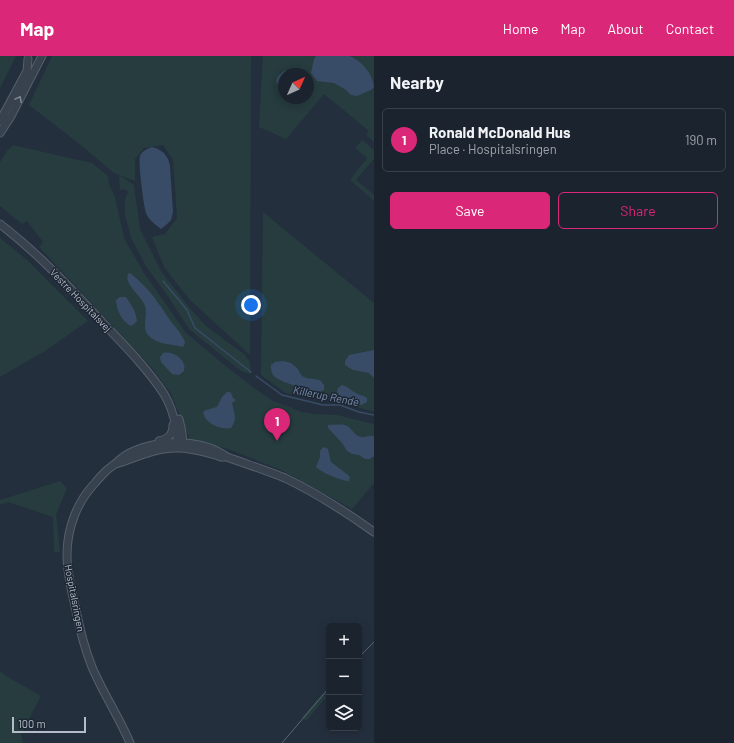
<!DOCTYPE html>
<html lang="en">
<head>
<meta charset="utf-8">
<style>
  body { margin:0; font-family:Barlow,sans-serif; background:#282f3a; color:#f1f3f6 }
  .controls { position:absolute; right:12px; bottom:12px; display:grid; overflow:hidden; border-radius:6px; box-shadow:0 2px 10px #0003 }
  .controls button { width:36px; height:36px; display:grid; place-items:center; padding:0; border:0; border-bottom:1px solid #39404a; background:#1b232e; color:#f1f3f6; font:20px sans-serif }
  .compass { position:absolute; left:278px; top:12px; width:36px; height:36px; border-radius:50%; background:#1b232e; box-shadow:0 2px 10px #0003; rotate:45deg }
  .scale { position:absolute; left:12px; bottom:10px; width:74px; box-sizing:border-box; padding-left:4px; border:2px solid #b4bcc9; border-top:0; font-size:11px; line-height:14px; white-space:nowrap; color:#b4bcc9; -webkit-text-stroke:3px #1d2633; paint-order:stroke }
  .you { position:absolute; left:251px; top:249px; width:14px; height:14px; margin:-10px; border:3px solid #fff; border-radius:50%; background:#1a73e8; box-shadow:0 0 0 6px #1a73e833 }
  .badge { display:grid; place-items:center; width:26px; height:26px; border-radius:50%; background:#db2777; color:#fff; font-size:13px; font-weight:700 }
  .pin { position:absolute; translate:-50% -33px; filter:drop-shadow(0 1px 2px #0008) }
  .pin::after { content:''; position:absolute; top:21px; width:14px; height:12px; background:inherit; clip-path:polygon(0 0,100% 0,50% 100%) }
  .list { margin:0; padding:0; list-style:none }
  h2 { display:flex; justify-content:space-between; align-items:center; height:52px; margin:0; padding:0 16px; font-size:17px }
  h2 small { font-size:13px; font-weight:400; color:#a0a4aa }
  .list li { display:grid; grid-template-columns:26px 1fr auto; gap:12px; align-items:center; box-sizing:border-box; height:64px; margin:0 8px 8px; padding:0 8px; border:1px solid #39404a; border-radius:6px }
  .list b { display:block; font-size:15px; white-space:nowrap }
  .list p { margin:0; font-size:13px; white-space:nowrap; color:#a0a4aa }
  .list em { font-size:13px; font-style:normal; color:#a0a4aa }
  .actions { display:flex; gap:8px; padding:12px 16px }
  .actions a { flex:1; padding:9px 0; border:1px solid #db2777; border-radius:6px; text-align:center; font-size:14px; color:#db2777 }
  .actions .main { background:#db2777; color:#fff }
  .icon { flex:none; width:22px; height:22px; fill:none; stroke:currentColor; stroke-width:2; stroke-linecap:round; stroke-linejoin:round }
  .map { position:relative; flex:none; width:374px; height:687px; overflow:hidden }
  header { display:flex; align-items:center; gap:24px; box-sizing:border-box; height:56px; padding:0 20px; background:#db2777; color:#fff }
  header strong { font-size:19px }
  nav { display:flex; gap:22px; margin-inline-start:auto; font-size:14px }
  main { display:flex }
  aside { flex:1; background:#1b232e }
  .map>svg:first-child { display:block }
  .green { fill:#263c3f; fill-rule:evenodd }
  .water { fill:#394c67 }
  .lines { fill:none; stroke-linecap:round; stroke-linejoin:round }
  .stream { stroke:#394c67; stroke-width:1.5 }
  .tertiary-casing { stroke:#565f6c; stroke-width:9 }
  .tertiary { stroke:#38414e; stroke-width:7 }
  .tram { stroke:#5a6575; stroke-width:1 }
  .oneway { stroke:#7c8592 }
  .labels { text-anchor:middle; stroke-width:3; stroke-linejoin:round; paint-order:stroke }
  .street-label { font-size:10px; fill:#b4bcc9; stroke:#1d2633 }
  .water-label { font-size:11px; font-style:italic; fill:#7c92b1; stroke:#1d2633 }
</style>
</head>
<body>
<header>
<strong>Map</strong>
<nav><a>Home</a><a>Map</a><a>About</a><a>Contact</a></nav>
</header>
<main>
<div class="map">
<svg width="374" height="687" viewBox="0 0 374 687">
  <rect width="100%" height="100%" fill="#242f3e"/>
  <!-- green -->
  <path class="green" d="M0 0H16L0 32Z
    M52 0H251L250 299 189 243 164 211 152 181 165 178 177 162 173 104 163 89 144 92 135 103V125L114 117 82 90 29 49Z
    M263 0H374V86L366 79 369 75 324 38 286 83 259 71ZM284 18H308V42H284Z
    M362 84 374 94V103L356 124 374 139V145L350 124 367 102 355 92Z
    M13 89 92 107 108 120 109 128 115 141 124 182 144 217 186 277 223 308 254 332 273 345 289 351 301 356 315 358 337 359 374 368V427L352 453 281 414 228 393 190 384 171 338 152 312 39 191 43 186 27 165 22 168 0 150V106L7 95Z
    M119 119 134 129 140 173 161 215 189 251 206 270 245 299 250 306 251 318 241 315 189 273 165 236 147 212 131 182 125 159V143L128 136 125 133 120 134Z
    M263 156 374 247V356L335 345 286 337 261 319Z
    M0 182 27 204 88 265 45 295 0 321Z
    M60 425 67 432 56 459 60 496H54L53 461 8 446 0 449V444Z
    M0 615 6 620 41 640 21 678 23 687H0Z
    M329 630V638L306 665 302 661Z"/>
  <!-- water -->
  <path class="water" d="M316 0H349C361 4 373 18 374 31L371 34 357 40 351 39 346 34 334 27 317 25 311 17 314 3Z
    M284 15H289L295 18H284V31L280 30 276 26 278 20Z
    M152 91 158 93 164 97 168 103 170 110 173 156 171 164 166 169 161 173C156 169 150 165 147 159 144 155 138 106 140 100 142 95 147 93 152 91Z
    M130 217C138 223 153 238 158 247 162 251 164 256 167 260 174 270 181 276 185 286L184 290 182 291C177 289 172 289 166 288 161 287 153 284 149 280 141 273 148 260 145 250 142 240 124 229 128 218Z
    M120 241H126C131 249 136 255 137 265L134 268 131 270C122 266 116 253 116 244Z
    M374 294V322L369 317 353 314 345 309V305L349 299Z
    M163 297C170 295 182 300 184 309 185 311 184 313 184 315L179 319 172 318 161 306 160 301Z
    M283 305 291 307 297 312 302 320 306 322 320 324 324 329V334L318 336C308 333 279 327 273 319 271 316 271 312 271 309L275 306Z
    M342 329C350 332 348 332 354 336 358 339 363 339 367 342V346L361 349C350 347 343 345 337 336L338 332Z
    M227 336H230L232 339 233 342 236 344 232 347C234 357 238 362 231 372 221 374 205 368 203 356L206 354 217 351 222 341Z
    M328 369C334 369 340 368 345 369 352 371 354 380 361 381 365 382 368 379 374 380V400L370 403H365L359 399 352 398 347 395 342 387 328 372Z
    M323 391 328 393 331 406 348 419 350 421 349 425C341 425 321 416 316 411L320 401V395Z"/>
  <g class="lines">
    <!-- stream -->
    <path class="stream" d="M163 225 187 254 195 272 251 316
      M256 320 282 339 323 349H340L359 356 374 359"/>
    <!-- tertiary casing -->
    <g class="tertiary-casing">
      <path id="tertiary" d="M0 65 27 15 28 3
        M0 77 11 60 42 0
        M0 168C38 197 70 232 103 267 124 289 147 312 164 338 170 348 174 360 176 372 177 380 176 385 181 392
        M179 363C181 372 184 381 182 390
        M159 385C168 383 173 379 173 369
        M116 408C135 402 155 392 176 392 189 391 203 396 216 399L221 401H224
        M130 687C119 661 103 637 92 611 84 591 79 570 75 550 71 533 67 516 67 499 67 472 77 446 95 427 99 422 103 418 107 414 110 412 112 410 115 408 121 402 126 398 134 395 162 383 202 383 227 401 246 408 266 414 285 422 316 437 346 456 374 476"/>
    </g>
    <!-- tertiary -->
    <use href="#tertiary" class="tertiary"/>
    <!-- tram -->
    <path class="tram" d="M359 601 374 586
      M282 687 329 632"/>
  </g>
  <!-- one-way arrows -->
  <defs><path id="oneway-chevron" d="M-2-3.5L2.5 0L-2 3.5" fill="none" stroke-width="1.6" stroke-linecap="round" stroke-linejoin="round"/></defs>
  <use class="oneway" href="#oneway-chevron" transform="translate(19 43) rotate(-62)"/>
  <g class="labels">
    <!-- street labels -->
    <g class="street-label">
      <text transform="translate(81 244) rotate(46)" y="4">Vestre Hospitalsvej</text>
      <text transform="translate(75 542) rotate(79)" y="4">Hospitalsringen</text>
    </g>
    <!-- water labels -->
    <g class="water-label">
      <text transform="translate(326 340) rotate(11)" y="4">Killerup Rende</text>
    </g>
  </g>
</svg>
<div class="controls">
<button>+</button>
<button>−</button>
<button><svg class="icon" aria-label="layers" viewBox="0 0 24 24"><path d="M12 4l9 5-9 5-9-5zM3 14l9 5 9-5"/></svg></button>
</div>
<svg class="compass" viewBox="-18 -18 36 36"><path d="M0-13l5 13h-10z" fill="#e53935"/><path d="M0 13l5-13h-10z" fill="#a0a4aa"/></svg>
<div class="scale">100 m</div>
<div class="you"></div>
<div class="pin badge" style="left:277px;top:385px">1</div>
</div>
<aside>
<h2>Nearby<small></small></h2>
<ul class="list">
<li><span class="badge">1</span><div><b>Ronald McDonald Hus</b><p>Place · Hospitalsringen</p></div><em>190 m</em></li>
</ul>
<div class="actions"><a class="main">Save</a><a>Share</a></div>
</aside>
</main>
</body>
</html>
